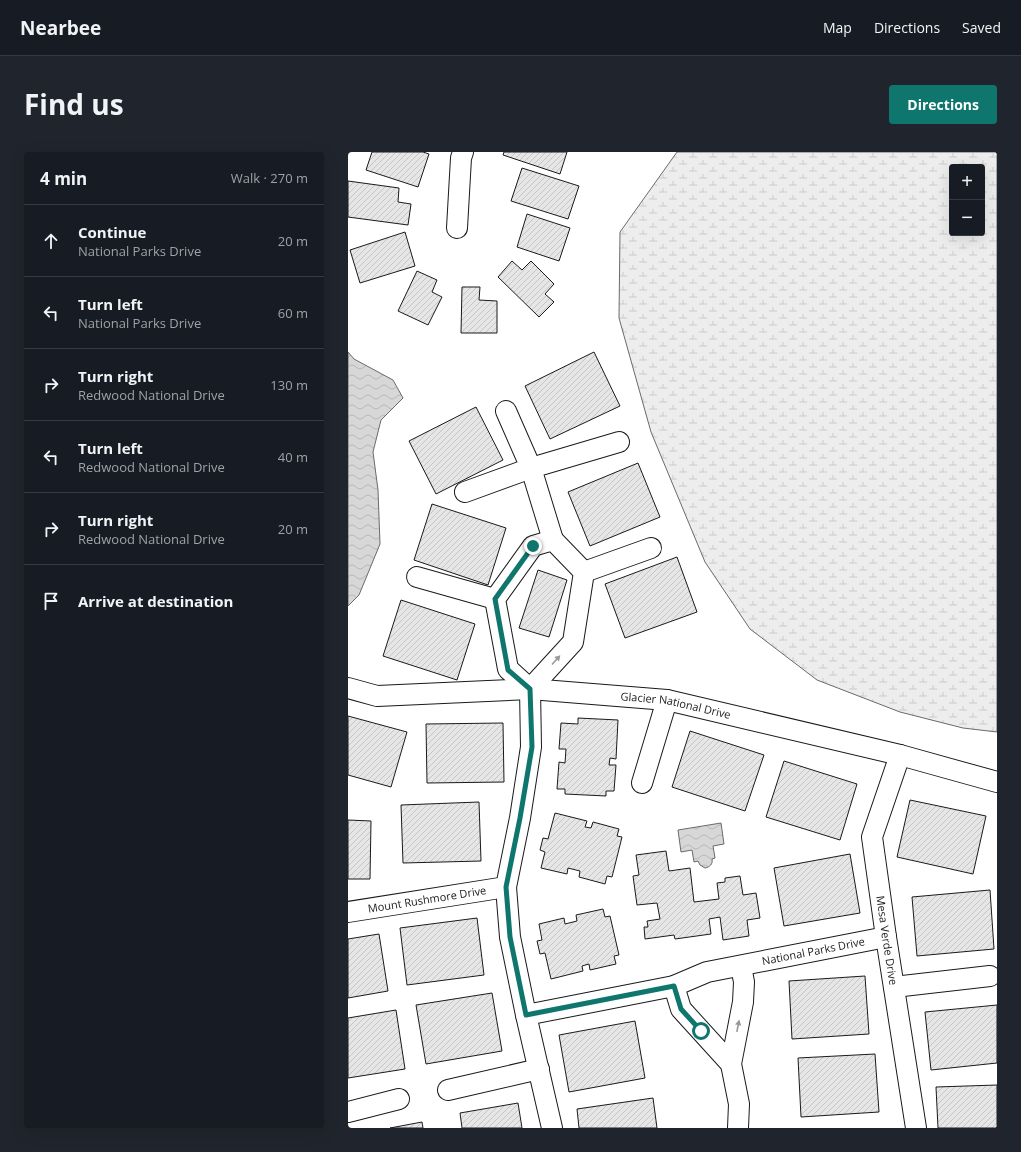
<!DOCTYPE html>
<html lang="en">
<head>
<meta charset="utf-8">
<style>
  body { margin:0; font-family:"Open Sans",sans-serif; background:#20242c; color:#f1f3f6 }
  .controls { position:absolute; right:12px; top:12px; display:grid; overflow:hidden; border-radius:4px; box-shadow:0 4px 16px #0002 }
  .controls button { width:36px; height:36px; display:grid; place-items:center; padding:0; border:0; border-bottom:1px solid #363941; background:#171b24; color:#f1f3f6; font:20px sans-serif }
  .stop { position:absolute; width:12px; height:12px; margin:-9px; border:3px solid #0f766e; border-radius:50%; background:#fff }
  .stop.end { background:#0f766e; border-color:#fff; box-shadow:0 1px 4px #0008 }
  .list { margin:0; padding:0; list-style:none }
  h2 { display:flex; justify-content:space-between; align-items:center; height:52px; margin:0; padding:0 16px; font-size:17px }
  h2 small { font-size:13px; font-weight:400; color:#9ea1a6 }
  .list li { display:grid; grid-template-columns:26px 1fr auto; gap:12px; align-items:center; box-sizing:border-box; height:72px; padding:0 16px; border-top:1px solid #363941 }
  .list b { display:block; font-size:15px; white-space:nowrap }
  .list p { margin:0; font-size:13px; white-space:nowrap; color:#9ea1a6 }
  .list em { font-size:13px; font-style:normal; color:#9ea1a6 }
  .icon { flex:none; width:22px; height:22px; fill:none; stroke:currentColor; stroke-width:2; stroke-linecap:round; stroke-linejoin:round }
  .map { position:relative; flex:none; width:649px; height:976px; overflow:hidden; border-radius:4px }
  header { display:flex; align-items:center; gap:24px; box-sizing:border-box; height:56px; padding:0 20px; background:#171b24; border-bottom:1px solid #363941 }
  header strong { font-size:19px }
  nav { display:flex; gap:22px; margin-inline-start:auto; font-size:14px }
  .intro { display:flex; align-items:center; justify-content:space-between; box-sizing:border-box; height:96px; padding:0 24px }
  h1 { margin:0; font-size:28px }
  .button { padding:10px 18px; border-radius:4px; background:#0f766e; color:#fff; font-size:14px; font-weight:700 }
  main { display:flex; gap:24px; padding:0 24px }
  aside { flex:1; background:#171b24; border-radius:4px; box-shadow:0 4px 16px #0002 }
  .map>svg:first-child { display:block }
  .wetland { fill:url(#wetland-marsh); stroke:#6a6a6a; fill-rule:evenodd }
  .water { fill:url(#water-waves); stroke:#6a6a6a }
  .building { fill:url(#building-hatch); stroke:#1a1a1a }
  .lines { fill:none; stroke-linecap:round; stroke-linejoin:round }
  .minor-casing { stroke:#1a1a1a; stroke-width:22 }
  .minor { stroke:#fff; stroke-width:20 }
  .oneway { fill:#989898 }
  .route { stroke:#0f766e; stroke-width:5 }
  .labels { text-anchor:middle; stroke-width:3; stroke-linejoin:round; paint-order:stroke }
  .street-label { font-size:11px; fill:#1a1a1a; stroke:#fff }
</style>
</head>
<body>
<header>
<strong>Nearbee</strong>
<nav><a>Map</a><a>Directions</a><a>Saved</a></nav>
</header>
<div class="intro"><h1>Find us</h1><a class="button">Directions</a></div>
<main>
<aside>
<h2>4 min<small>Walk · 270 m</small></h2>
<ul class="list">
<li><svg class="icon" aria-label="ahead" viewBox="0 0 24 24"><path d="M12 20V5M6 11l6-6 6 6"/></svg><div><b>Continue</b><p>National Parks Drive</p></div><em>20 m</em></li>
<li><svg class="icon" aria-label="left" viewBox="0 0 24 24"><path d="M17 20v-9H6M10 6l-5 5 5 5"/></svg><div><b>Turn left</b><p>National Parks Drive</p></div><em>60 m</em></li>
<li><svg class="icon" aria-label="right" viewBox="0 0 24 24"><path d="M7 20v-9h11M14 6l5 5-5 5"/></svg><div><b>Turn right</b><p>Redwood National Drive</p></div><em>130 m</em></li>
<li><svg class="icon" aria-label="left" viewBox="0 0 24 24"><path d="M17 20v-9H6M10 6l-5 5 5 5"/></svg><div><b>Turn left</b><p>Redwood National Drive</p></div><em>40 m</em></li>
<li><svg class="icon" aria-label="right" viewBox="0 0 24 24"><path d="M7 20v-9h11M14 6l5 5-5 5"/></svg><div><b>Turn right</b><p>Redwood National Drive</p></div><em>20 m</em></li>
<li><svg class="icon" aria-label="arrive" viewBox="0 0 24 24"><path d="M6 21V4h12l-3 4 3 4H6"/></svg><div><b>Arrive at destination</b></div></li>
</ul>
</aside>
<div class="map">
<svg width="649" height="976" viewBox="0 0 649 976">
  <defs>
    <pattern id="wetland-marsh" width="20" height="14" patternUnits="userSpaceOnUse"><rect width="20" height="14" fill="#ededed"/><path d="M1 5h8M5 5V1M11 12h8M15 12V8" fill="none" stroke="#cbcbcb"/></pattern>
    <pattern id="water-waves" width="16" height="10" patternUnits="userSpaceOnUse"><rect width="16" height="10" fill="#d7d7d7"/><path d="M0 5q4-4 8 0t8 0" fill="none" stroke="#b8b8b8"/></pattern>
    <pattern id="building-hatch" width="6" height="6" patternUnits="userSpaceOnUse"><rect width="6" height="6" fill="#e6e6e6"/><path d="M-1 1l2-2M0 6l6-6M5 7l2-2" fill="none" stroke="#c5c5c5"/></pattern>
  </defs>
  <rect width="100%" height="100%" fill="#fff"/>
  <!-- wetland -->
  <path class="wetland" d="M329 0H649V580L615 576 552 560 469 528 402 477 357 410 303 280 271 166 272 80ZM604 15H634V81H604Z"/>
  <!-- water -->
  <path class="water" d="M0 200 6 207 45 228 55 246 33 268 25 300 30 338 32 392 11 443 0 454Z
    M373 671 376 692 365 694 367 706 364 707C365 712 362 715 357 716L352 713 350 709 346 710 344 698 333 700 330 678Z"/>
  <!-- building -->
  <path class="building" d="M24 0H75L81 2 70 35 18 18Z
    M156 0H219L212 22 155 3Z
    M174 16 231 34 220 67 163 49Z
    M0 29 51 36 50 50 63 52 60 73 0 65Z
    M179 62 222 76 211 109 169 95Z
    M57 80 67 114 12 131 2 98Z
    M164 109 174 118 183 109 206 132 197 142 206 150 191 165 150 125Z
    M69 119 89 128 84 140 94 145 80 173 50 159Z
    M114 135H132L131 148 149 149V181H113Z
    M246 200 272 254 202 287 177 234Z
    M128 255 155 308 88 342 61 289Z
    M290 311 312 365 242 394 220 340Z
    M84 352 158 376 140 433 66 408Z
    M329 405 349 460 277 486 257 432Z
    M190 418 219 428 201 485 171 476Z
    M53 448 127 472 109 528 35 504Z
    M0 564 59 580 43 635 0 623Z
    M230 566 270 568 268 607 262 606 261 613H268L266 639H258V644L217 642V637H209L211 610 217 611 218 597H211L213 571 230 572Z
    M155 571 156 630 79 631 78 572Z
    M342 579 416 603 397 659 324 635Z
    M436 609 509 632 492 688 418 665Z
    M562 648 638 664 625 722 549 705Z
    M131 650 133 709 55 711 53 653Z
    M207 661 239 669 237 675 243 676 245 670 271 677 269 684 274 685 264 725 259 724 257 732 231 725 232 719 220 716 219 722 193 716 197 700 192 698 195 686 200 687Z
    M0 668 23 669 22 727H0Z
    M318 699 321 719 342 716 346 750 371 747 369 731 377 730V726L392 724 395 743 408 741 412 766 399 768 401 784 375 788 372 765 361 767 363 782 327 787 326 783 297 787 296 775H300L299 769 312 767 309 751 289 753 285 724 291 723 288 703Z
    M502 702 512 761 436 774 426 716Z
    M642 738 646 797 569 804 564 745Z
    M255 757 257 765 262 764 271 803 266 804 268 812 242 818 241 812 234 814 235 819 203 827 197 801 192 802 189 789 194 788 191 772 216 766 217 772 229 769 228 763Z
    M129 766 136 823 59 833 52 776Z
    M31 782 40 839 0 846V787Z
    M517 824 521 882 444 887 441 829Z
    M144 841 154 899 78 912 68 853Z
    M649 853V911L583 918 577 860Z
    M48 858 57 917 0 926V866Z
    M287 869 297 926 221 940 211 883Z
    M527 902 531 960 453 965 450 906Z
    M649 933V976H590L588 935Z
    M305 946 309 976H231L229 957Z
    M170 951 174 976H114L112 961Z
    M74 970 75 976H42Z"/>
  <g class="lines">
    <!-- minor casing -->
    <g class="minor-casing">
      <g id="minor">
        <path d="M109 76 113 6 115 0"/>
        <path d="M158 259 183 316 205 388"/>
        <path d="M117 340 183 316 271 290"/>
        <path d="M236 420 303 396"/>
        <path d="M69 425 147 447"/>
        <path id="s1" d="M0 536 29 544 182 537 319 548 552 603 649 630"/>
        <path d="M182 537 160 517 147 447 185 394 205 388 236 420 225 490 182 537 183 595 172 666 158 735 162 785 178 863 204 976"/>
        <path id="s2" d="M552 603 524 685 538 785 568 976"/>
        <path d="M294 631 319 548"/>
        <path id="s3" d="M0 760 158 735"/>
        <path d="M326 834 333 857 383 912"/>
        <path d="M546 835 642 824"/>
        <path id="s4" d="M178 863 326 834 359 820 538 785"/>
        <path d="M100 938 191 917"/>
        <path d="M0 960 51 947"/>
        <path d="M390 976 391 952 383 912 395 850 396 830 393 814"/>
      </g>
    </g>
    <!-- minor -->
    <use href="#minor" class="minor"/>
  </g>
  <!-- one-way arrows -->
  <defs><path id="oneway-solid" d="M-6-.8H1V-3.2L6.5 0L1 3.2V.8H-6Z"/></defs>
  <g class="oneway">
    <use href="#oneway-solid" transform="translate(208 508) rotate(-48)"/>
    <use href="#oneway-solid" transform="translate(390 874) rotate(-79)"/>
  </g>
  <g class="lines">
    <!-- route -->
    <path class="route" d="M185 394 147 447 160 518 182 537 184 595 172 666 158 735 162 785 178 863 326 834 333 857 353 879"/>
  </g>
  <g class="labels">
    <!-- street labels -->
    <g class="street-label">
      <text dy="4" stroke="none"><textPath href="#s1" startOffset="330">Glacier National Drive</textPath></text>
      <text dy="4" stroke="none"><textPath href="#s3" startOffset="80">Mount Rushmore Drive</textPath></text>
      <text dy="4" stroke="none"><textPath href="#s2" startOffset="191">Mesa Verde Drive</textPath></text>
      <text dy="4" stroke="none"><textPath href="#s4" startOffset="295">National Parks Drive</textPath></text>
    </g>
  </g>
</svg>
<div class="controls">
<button>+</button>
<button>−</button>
</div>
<div class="stop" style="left:353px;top:879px"></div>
<div class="stop end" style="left:185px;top:394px"></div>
</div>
</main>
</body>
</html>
